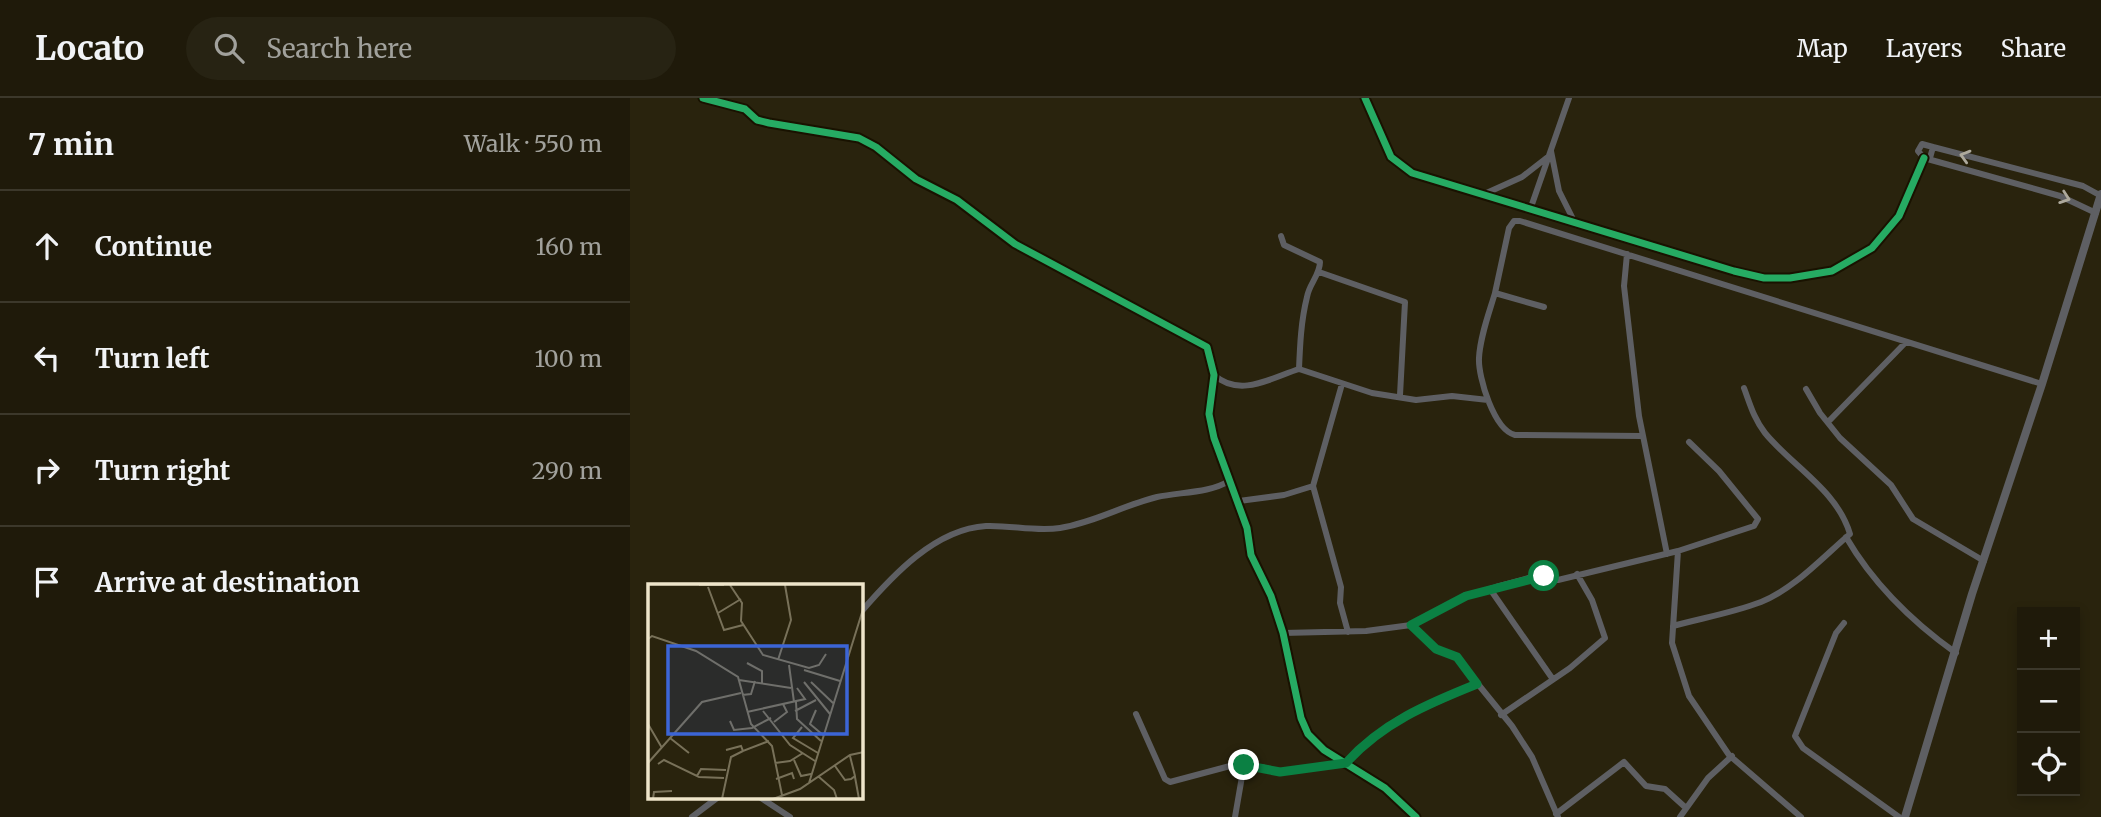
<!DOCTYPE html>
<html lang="en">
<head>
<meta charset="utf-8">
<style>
  body { margin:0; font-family:Merriweather,serif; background:#272313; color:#f1f3f6 }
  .controls { position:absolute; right:21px; bottom:21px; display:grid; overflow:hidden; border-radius:0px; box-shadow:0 4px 10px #0003 }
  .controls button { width:63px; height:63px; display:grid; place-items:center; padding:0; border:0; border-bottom:2px solid #3c382b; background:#1f1a0a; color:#f1f3f6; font:35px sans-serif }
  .stop { position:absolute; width:21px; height:21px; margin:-16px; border:5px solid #0b8043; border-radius:50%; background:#fff }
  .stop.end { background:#0b8043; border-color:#fff; box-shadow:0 2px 7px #0008 }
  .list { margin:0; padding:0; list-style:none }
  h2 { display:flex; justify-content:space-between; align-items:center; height:91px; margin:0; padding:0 28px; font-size:30px }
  h2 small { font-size:23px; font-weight:400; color:#a1a19c }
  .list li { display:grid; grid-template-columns:46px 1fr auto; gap:21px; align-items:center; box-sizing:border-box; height:112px; padding:0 28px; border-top:2px solid #3c382b }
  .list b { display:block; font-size:26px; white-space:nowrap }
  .list em { font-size:23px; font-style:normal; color:#a1a19c }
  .icon { flex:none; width:38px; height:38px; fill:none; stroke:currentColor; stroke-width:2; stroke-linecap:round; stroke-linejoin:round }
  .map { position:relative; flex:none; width:1471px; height:719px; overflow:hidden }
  header { display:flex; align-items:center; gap:42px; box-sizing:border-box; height:98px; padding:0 35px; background:#1f1a0a; border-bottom:2px solid #3c382b }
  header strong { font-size:33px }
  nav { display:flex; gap:38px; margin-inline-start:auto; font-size:24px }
  .search { width:490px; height:63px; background:#272313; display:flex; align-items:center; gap:18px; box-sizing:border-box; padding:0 24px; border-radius:38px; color:#a1a19c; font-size:26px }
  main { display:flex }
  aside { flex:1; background:#1f1a0a }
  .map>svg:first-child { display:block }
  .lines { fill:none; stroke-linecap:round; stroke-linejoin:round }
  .minor { stroke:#5e5f63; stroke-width:6 }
  .tertiary { stroke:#5e5f63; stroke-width:8 }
  .cycleway-casing { stroke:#191200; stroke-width:11 }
  .cycleway { stroke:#26ab63; stroke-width:7 }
  .oneway { stroke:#ada99c }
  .route { stroke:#0b8043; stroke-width:9 }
  .inset-road { fill:none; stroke:#787159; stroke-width:2 }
  .view { fill:#3c65d6; fill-opacity:0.15; stroke:#3c65d6; stroke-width:3.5 }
  .inset-edge { fill:none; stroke:#eee5ca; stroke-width:3.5 }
</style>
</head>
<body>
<header>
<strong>Locato</strong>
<div class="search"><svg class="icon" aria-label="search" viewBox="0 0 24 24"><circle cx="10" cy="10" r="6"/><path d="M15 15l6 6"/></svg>Search here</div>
<nav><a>Map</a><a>Layers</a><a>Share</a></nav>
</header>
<main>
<aside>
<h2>7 min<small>Walk · 550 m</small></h2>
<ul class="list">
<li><svg class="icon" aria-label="ahead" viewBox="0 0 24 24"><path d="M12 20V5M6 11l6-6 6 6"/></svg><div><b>Continue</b></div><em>160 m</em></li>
<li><svg class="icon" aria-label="left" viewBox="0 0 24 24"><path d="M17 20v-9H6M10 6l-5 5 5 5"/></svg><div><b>Turn left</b></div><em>100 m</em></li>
<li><svg class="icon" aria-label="right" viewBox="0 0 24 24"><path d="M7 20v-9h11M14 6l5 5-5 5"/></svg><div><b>Turn right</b></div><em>290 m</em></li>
<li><svg class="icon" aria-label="arrive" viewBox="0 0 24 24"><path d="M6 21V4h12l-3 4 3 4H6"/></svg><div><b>Arrive at destination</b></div></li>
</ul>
</aside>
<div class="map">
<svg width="1471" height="719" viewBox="0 0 1471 719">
  <rect width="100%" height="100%" fill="#29230d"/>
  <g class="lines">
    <!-- minor -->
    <path class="minor" d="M73 0 115 11 127 22 139 25 229 40 246 49 286 81 327 102 385 146 577 249 584 277 579 316 584 340 617 430 621 457 641 498 653 535 671 620 678 636 694 652 755 690 786 719
      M735 0 761 59 782 75 1104 173 1134 180H1160L1202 173 1242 150 1269 118 1294 60
      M1303 49 1453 88 1471 98
      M921 53 929 93 946 127
      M1300 60 1303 49 1292 46 1288 53 1294 60 1430 98 1466 115
      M852 97 892 79 919 58
      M900 112 939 0
      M651 138 654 147 690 164C690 177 679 186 677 199 671 223 670 247 669 271
      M997 156 994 188 1009 318 1037 456
      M689 174 775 204 770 297
      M865 195 879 130 884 123H890L1412 286
      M914 209 865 195C859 215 850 239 849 260 848 279 864 332 885 337L1012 338
      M584 277C610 300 641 280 669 271L742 295 786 302 822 298 858 302
      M1176 291 1190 315 1210 340 1261 387 1283 421 1354 463
      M1198 324 1276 244
      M683 388 711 489 710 505 718 534
      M609 403 654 397 683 388 712 286
      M1216 439C1244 487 1281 523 1326 555
      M1048 453 1042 545 1059 598 1099 657 1171 719
      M860 491 922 580
      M231 514C262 478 305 431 356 428 381 427 406 434 430 430 463 425 494 407 527 399 550 394 580 395 599 383
      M1214 525 1206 535 1165 638 1173 650 1269 719
      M781 527 806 551 826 559 882 628 902 659 928 719
      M1043 528C1072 520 1102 515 1131 504 1164 491 1193 459 1220 436 1207 392 1162 368 1135 335 1124 321 1120 306 1114 290
      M653 535 736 533 781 527 837 498 866 489 899 480 928 482 1048 453 1124 428 1128 421 1089 373 1059 344
      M506 616 535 681 540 684 600 668 631 669 650 674 716 665 733 647 769 621 847 586
      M871 617 940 570 975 540 962 502 947 476
      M131 700 160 719
      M926 716 994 664 1016 688 1035 691 1056 710
      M62 719 87 700
      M605 719 614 667
      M1050 719 1078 680 1102 658"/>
    <!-- tertiary -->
    <path class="tertiary" d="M1275 719 1342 496 1412 286 1471 96"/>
    <!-- cycleway casing -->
    <g class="cycleway-casing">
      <path id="cycleway" d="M73 0 115 11 127 22 139 25 229 40 246 49 286 81 327 102 385 146 577 249 584 277 579 316 584 340 617 430 621 457 641 498 653 535 671 620 678 636 694 652 755 690 786 719
        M735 0 761 59 782 75 1104 173 1134 180H1160L1202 173 1242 150 1269 118 1294 60"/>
    </g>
    <!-- cycleway -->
    <use href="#cycleway" class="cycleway"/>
  </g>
  <!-- one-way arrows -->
  <defs><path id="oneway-chevron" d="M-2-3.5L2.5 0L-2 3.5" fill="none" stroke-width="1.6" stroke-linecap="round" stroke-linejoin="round" transform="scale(1.75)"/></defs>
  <g class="oneway">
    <use href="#oneway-chevron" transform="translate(1335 58) rotate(-164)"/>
    <use href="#oneway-chevron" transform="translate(1435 100) rotate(19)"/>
  </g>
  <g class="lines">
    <!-- route -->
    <path class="route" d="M614 667 650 674 716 665C752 625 797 606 847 586L827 559 806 551 781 527 836 498 914 478"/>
  </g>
  <!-- overview -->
  <g transform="translate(18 486)">
    <rect width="215" height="215" fill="#29230d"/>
    <path class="inset-road" d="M51 1H76M82 1 94 19 93 37 115 71 161 84 171 81 178 70M60 3 76 46 95 41M70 29 93 15M0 55 4 52 48 67 90 93 103 140 124 162 134 211M130 76 143 36 137 1M99 79 114 87V99M141 81 146 118M156 86 192 97M91 96 143 104M156 98 182 130M163 98 185 119M94 111 103 110 107 97M148 118 149 135 173 157M168 126 162 140 175 151M115 127 142 161 167 177M147 127 168 116M99 128 157 115 149 104M82 137 86 146 104 144 123 134M126 138 139 128 135 120M0 140 14 164M154 143 145 154 170 169M22 154 41 169M78 166 93 162 95 167 121 157M146 176 153 192 163 190M0 179 54 118 93 109M127 179 142 177 155 169M10 180 16 176 51 193 76 194M187 182 197 196 203 195 207 192 202 172M49 192 53 185 78 186M171 193 186 206 189 215M207 193 211 215M128 195 144 189 146 195M161 199 216 22M5 215 6 208 24 207M74 215 83 173 95 167M125 215 152 205 202 171 216 168"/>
    <path class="view" d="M20 62H199V150H20Z"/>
    <rect width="215" height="215" class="inset-edge"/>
  </g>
</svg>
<div class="controls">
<button>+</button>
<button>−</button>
<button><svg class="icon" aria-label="locate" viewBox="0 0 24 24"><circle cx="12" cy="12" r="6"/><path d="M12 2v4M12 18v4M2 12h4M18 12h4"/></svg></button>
</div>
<div class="stop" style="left:914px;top:478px"></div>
<div class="stop end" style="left:614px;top:667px"></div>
</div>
</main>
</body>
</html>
